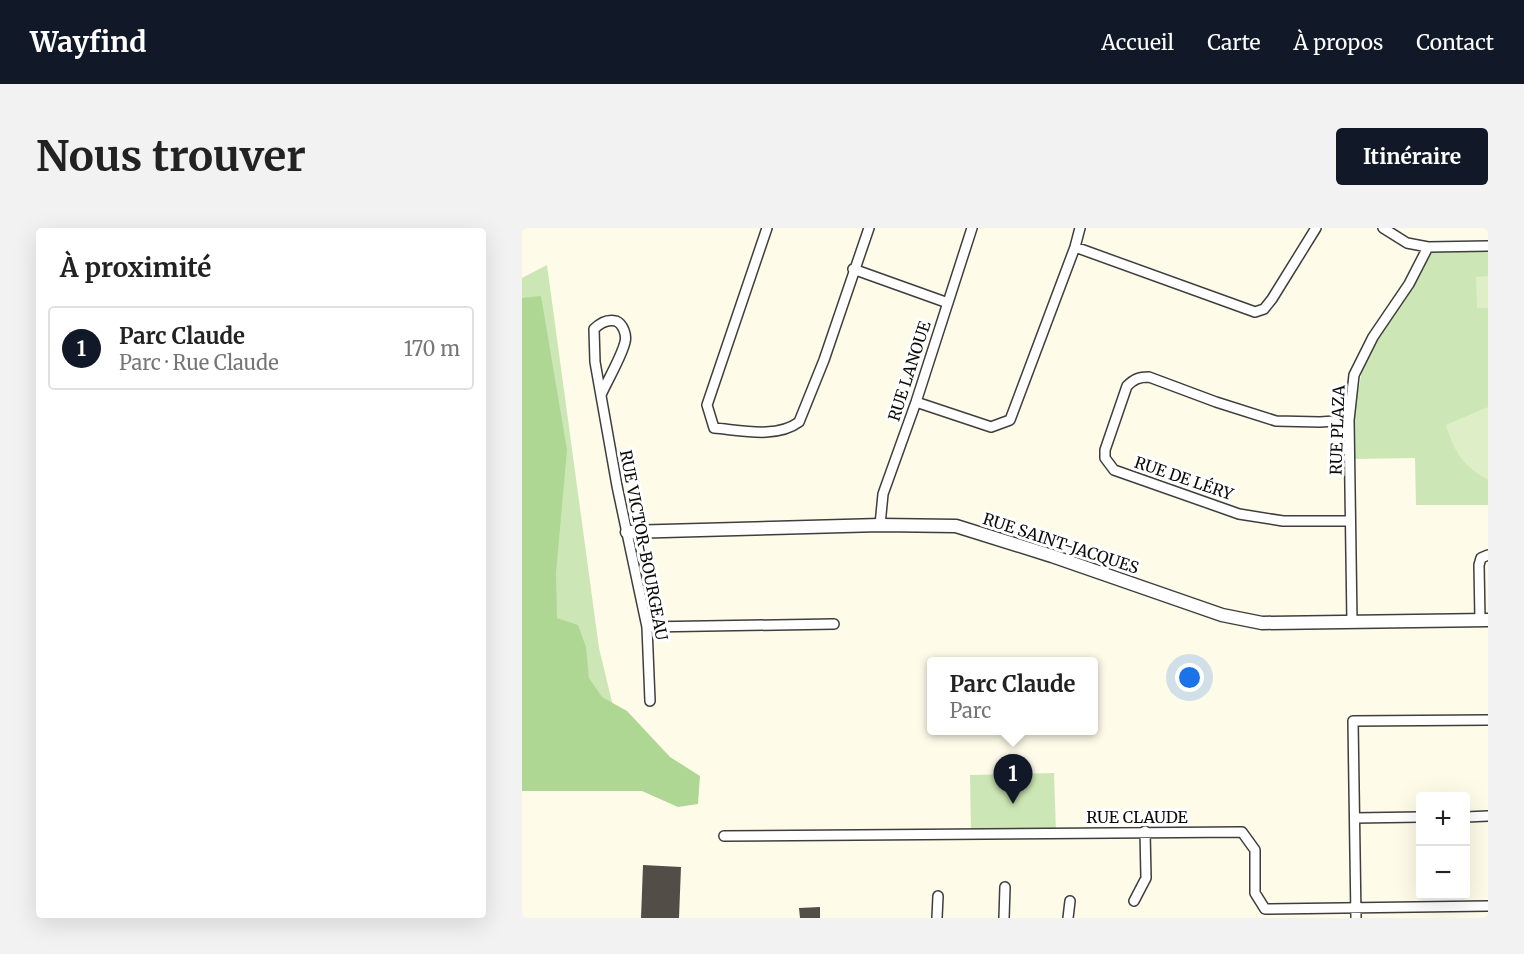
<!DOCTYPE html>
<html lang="fr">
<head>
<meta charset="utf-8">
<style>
  body { margin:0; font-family:Merriweather,serif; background:#f2f2f2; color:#222 }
  .controls { position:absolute; right:18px; bottom:18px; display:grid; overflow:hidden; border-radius:6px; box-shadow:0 6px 24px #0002 }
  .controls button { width:54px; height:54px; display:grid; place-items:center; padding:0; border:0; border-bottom:2px solid #e0e0e0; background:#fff; color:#222; font:30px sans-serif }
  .you { position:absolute; left:668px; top:450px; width:21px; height:21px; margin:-15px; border:4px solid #fff; border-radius:50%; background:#1a73e8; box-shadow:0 0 0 9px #1a73e833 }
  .badge { display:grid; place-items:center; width:39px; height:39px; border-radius:50%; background:#111827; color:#fff; font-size:20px; font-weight:700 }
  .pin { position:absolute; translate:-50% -50px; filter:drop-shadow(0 2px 3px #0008) }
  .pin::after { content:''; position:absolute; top:32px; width:21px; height:18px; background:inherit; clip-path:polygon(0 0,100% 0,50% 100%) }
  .popup { position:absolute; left:405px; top:429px; width:171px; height:78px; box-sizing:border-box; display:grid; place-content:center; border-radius:6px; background:#fff; filter:drop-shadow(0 2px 4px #0005); font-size:20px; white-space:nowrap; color:#767676 }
  .popup b { font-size:22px; color:#222 }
  .popup::after { content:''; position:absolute; left:50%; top:100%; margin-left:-12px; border:12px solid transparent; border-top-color:#fff }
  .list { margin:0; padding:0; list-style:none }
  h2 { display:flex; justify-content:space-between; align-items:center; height:78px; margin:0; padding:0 24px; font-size:26px }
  h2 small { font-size:20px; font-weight:400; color:#767676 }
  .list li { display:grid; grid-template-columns:39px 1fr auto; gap:18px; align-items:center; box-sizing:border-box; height:84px; margin:0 12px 12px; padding:0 12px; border:2px solid #e0e0e0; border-radius:6px }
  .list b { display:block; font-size:22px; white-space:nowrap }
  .list p { margin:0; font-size:20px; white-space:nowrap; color:#767676 }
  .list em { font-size:20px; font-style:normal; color:#767676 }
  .map { position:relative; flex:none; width:966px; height:690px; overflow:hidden; border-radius:6px }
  header { display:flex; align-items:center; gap:36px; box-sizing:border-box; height:84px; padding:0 30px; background:#111827; color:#fff }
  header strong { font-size:28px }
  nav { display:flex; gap:33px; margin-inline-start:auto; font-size:21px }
  .intro { display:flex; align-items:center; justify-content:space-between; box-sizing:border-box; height:144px; padding:0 36px }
  h1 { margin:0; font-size:42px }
  .button { padding:15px 27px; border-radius:6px; background:#111827; color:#fff; font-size:21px; font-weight:700 }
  main { display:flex; gap:36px; padding:0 36px }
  aside { flex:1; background:#fff; border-radius:6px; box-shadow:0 6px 24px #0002 }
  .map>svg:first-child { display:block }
  .green { fill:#cce7b5 }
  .forest { fill:#afd794 }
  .pitch { fill:#deeec6 }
  .building { fill:#534d47 }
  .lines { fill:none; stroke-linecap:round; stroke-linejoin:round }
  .minor-casing { stroke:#3e3e3e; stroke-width:12 }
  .tertiary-casing { stroke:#3e3e3e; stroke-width:15 }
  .minor { stroke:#fff; stroke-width:9 }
  .tertiary { stroke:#fff; stroke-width:12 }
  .labels { text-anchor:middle; stroke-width:6; stroke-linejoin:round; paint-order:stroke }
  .street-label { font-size:16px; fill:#0b0b0b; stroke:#fff }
</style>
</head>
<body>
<header>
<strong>Wayfind</strong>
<nav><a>Accueil</a><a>Carte</a><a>À propos</a><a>Contact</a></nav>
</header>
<div class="intro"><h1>Nous trouver</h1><a class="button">Itinéraire</a></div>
<main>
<aside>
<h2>À proximité<small></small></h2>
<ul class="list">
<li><span class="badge">1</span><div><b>Parc Claude</b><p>Parc · Rue Claude</p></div><em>170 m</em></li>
</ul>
</aside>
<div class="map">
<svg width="966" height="690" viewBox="0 0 966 690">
  <rect width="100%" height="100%" fill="#fefbe9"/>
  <!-- green -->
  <path class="green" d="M966 20V277H894L893 230 832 231 831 189 843 128 907 23Z
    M25 37 77 420 109 553 0 556V50Z
    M532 545 534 604 449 605 448 547Z"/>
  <!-- forest -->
  <path class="forest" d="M19 68 45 222 34 345 35 390 56 397 64 419 67 450 80 469 105 483 148 529 178 548 176 576 156 579 120 563H0V70Z"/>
  <!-- pitch -->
  <path class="pitch" d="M966 48V80H955L954 49Z
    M966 179V252C941 238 932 224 924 197Z"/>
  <!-- building -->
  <path class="building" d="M121 637 159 639 157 690H119Z
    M298 679V690H278L277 680Z"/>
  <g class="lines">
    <!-- minor casing -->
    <g class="minor-casing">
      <path id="minor" d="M245 0 185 177 192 200C218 202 254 211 277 194L302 132 347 0
        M861 0 885 15 906 19 966 18
        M553 19 733 84 742 81 750 71 794 0
        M331 41 426 75
        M79 167C85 153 100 128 103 114 105 107 101 96 94 93 86 91 78 95 72 101L73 134 95 258 125 399 128 473
        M394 174 469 199 488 192 553 19 558 0
        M827 192 798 194 754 193 694 174 627 149C617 149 612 151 605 158L583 222V230L592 242 717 286 761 293H828
        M358 297 361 266 394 174 450 0
        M958 392 957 337 959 330 966 327
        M830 394 827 192 832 147 851 109 887 56 906 19
        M125 399 312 396
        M944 589 966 588
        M833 590 898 589
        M202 608 720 604 733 622V665L743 681 966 678
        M612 673 624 650 623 603
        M415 690 416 668
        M482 690 483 659
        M546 690 548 673
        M834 690 831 493 966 492"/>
    </g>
    <!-- tertiary casing -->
    <g class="tertiary-casing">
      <path id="tertiary" d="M105 304 358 297 434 298 530 328 700 387 740 395 966 392"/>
    </g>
    <!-- minor -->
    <use href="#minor" class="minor"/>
    <!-- tertiary -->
    <use href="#tertiary" class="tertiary"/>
  </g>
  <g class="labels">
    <!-- street labels -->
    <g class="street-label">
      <text transform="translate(387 143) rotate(-72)" y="6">RUE LANOUE</text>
      <text transform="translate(815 202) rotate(-88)" y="6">RUE PLAZA</text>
      <text transform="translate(662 250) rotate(19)" y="6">RUE DE LÉRY</text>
      <text transform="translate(539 315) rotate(18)" y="6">RUE SAINT-JACQUES</text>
      <text transform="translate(122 317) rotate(79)" y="6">RUE VICTOR-BOURGEAU</text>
      <text x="615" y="595">RUE CLAUDE</text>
    </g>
  </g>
</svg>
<div class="controls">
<button>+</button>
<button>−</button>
</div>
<div class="you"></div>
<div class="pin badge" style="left:491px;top:576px">1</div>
<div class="popup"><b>Parc Claude</b>Parc</div>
</div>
</main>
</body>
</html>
